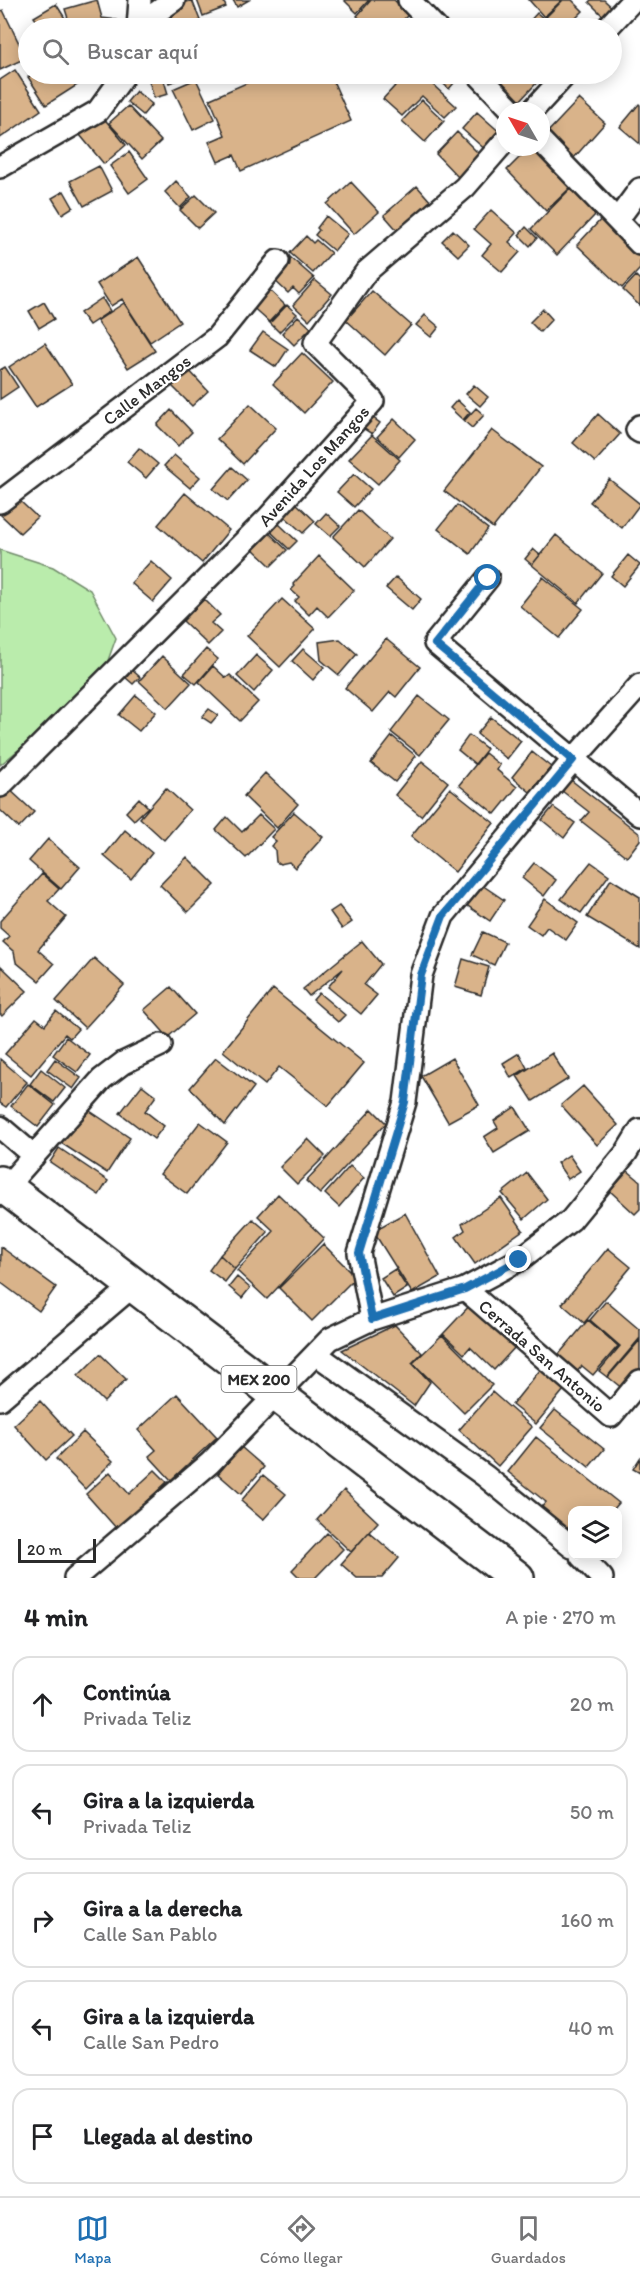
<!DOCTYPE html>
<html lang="es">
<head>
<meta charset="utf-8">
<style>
  body { margin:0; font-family:Itim,sans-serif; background:#f6f6f6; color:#202124 }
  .controls { position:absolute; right:18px; bottom:18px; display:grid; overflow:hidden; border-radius:12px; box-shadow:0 3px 15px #0003 }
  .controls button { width:54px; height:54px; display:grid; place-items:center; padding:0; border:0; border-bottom:2px solid #e0e0e0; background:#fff; color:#202124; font:30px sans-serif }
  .compass { position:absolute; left:496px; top:102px; width:54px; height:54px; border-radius:50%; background:#fff; box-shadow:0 3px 15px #0003; rotate:309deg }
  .scale { position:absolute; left:18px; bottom:15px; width:78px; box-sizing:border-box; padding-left:6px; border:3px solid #2b2b2b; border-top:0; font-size:16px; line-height:21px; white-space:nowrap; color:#2b2b2b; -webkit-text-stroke:4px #fff; paint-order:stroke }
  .stop { position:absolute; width:18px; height:18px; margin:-14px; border:4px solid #1f6fb2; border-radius:50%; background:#fff }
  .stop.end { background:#1f6fb2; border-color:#fff; box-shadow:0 2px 6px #0008 }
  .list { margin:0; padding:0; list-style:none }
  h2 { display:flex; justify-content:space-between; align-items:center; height:78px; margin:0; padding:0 24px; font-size:26px }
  h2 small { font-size:20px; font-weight:400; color:#757577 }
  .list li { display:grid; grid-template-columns:39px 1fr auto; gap:18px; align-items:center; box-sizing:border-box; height:96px; margin:0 12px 12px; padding:0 12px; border:2px solid #e0e0e0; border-radius:18px }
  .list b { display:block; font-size:22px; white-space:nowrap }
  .list p { margin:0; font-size:20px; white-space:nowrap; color:#757577 }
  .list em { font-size:20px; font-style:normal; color:#757577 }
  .icon { flex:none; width:33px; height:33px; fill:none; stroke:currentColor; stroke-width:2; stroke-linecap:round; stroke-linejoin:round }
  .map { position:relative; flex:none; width:640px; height:1578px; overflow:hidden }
  .search { position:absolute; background:#fff; box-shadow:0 3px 15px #0003; left:18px; right:18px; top:18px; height:66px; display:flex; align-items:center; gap:15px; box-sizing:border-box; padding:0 21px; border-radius:33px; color:#757577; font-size:22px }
  .sheet { height:618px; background:#fff }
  nav { display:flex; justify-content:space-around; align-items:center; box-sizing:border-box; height:84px; border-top:2px solid #e0e0e0; background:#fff; font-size:16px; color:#757577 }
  nav a { display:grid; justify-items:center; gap:3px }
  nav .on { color:#1f6fb2 }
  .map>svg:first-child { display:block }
  .green { fill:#baecac; stroke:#728c6c; stroke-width:1.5 }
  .building { fill:#d9b38a; stroke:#2b2b2b; stroke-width:1.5 }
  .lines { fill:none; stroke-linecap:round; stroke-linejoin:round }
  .minor-casing { stroke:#2b2b2b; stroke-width:26 }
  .primary-casing { stroke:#2b2b2b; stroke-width:38 }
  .minor { stroke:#fff; stroke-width:21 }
  .primary { stroke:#fff; stroke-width:33 }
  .route { stroke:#1f6fb2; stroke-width:8 }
  .labels { text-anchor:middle; stroke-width:4.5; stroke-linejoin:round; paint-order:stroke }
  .shield { fill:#fff; stroke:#6b6b6b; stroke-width:1.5 }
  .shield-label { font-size:16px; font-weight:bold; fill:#2b2b2b }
  .street-label { font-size:18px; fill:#2b2b2b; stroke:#fff }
</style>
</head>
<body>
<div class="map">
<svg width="640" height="1578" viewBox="0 0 640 1578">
  <rect width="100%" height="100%" fill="#fff"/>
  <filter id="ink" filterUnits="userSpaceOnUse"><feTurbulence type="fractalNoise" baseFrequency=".0167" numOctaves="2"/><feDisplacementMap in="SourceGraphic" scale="12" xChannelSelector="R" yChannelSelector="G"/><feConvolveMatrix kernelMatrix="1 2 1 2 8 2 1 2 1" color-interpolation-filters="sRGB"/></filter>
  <g filter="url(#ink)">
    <!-- green -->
    <path class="green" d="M0 550 53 567 90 590 116 638 106 666 51 723 0 765Z"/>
    <!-- building -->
    <path class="building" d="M97 0 102 18 117 20 116 28H71L65 9Z
      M192 0 203 28H176L169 9Z
      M197 0H223L226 7 203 16Z
      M233 0H249L237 7Z
      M344 0H369L357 13Z
      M371 0H394L409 14 395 28H370L357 16Z
      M529 0H562L544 17Z
      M563 0H572L583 11 566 28H558L546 17Z
      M591 0H604L616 11 607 20 589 2Z
      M56 4 68 23 59 28H41L34 17Z
      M3 10 26 58 0 70V12Z
      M537 13 551 25 548 28H531L526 25Z
      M15 70 41 110 0 138V80Z
      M33 74H83L79 77 82 82 46 105 28 77Z
      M147 74H162L168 94 154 98Z
      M166 74H193L169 83Z
      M267 74H330L351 121 241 171 234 155 218 162 209 142 225 135 210 99Z
      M406 74H421L456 106 445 117 422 96 402 116 383 99Z
      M433 74H456L460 76 449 89Z
      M491 74H509L500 82Z
      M510 74H538L542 77 518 103 499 85Z
      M196 79 215 119 193 130 173 89Z
      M136 91 152 104 143 115 127 102Z
      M579 99 605 123 573 159 546 134Z
      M422 100 444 121 425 142 402 121Z
      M639 104 640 105V144L620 127Z
      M128 106 161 141 142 159 109 123Z
      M477 112 503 135 488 152 462 129Z
      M102 116 126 145 104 164 80 135Z
      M457 132 481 156 459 178 436 154Z
      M530 147 570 188 546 211 507 170Z
      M129 152 148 179 129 193 110 166Z
      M99 166 112 191 84 206 70 181Z
      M176 181 191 197 180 208 165 192Z
      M351 182 379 212 354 234 327 204Z
      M417 186 431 202 398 231 384 215Z
      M570 189 596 214 557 255 531 229Z
      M64 191 73 207 62 214 52 198Z
      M196 195 214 213 198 228 180 210Z
      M491 210 517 233 509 242 520 252 502 272 482 255 491 244 474 229Z
      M326 216 348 234 334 251 315 235 319 230 317 228Z
      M604 216 640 251V269L622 288 577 245Z
      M526 227 537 238 530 246 519 235Z
      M453 230 469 245 458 256 442 241Z
      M306 236 313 243 316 240 331 253 313 273 290 253Z
      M138 257 180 322 150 342 122 299 111 306 97 284Z
      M290 257 314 278 299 294 293 288 288 293 272 278Z
      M636 276 640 280V306L623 290Z
      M315 280 332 294 309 320 293 305Z
      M265 286 285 305 269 322 248 303Z
      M372 291 411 325 385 355 346 320Z
      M102 298 110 311 89 325 80 313Z
      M44 302 54 319 39 328 29 311Z
      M124 303 155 351 128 368 97 321Z
      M287 305 297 314 279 332 270 323Z
      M543 309 552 319 540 332 530 322Z
      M425 315 439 327 431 337 416 325Z
      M298 316 311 328 294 345 282 333Z
      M263 332 288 349 276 367 250 350Z
      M45 343 72 384 36 407 9 367Z
      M302 353 333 382 304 413 273 384Z
      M5 367 18 387 0 399V370Z
      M187 368 208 391 192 406 171 385Z
      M474 385 488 397 480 406 466 394Z
      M457 400 470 412 463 420 450 408Z
      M250 404 276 428 243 464 217 439Z
      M476 408 484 415 472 428 464 421Z
      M171 410 192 432 178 446 157 425Z
      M598 414 620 434 595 462 573 443Z
      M369 415 380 423 372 434 361 427Z
      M394 419 415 439 399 457 377 437Z
      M492 430 541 467 493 528 444 491Z
      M372 435 400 460 378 484 349 459Z
      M139 448 158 464 146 478 127 462Z
      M174 455 200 477 190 488 164 466Z
      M232 467 247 480 228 501 213 489Z
      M354 474 371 489 354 507 337 492Z
      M609 479 640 504 622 528 590 502Z
      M185 493 229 530 202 563 158 525Z
      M20 501 37 517 20 533 1 515Z
      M295 502 315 521 303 533 283 515Z
      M457 505 488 529 470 554 438 529Z
      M358 510 390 539 365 567 333 537Z
      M326 513 340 526 330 536 316 524Z
      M279 524 297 541 289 549 271 532Z
      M267 531 287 550 271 566 252 548Z
      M556 535 602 573 578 603 532 565Z
      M533 549 540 555 532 565 525 559Z
      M628 555 640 565 623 586 611 576Z
      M319 556 354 590 328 617 317 606 309 615 295 601 299 597 291 590 295 586 293 584Z
      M151 561 172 580 153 602 131 583Z
      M396 577 421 599 412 610 386 588Z
      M543 577 583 609 559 638 520 606Z
      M204 599 220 615 211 623 221 632 208 645 183 621Z
      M282 599 315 629 280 667 247 636Z
      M340 639 357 654 339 675 321 660 319 642Z
      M386 639 420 667 396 697 390 692 373 712 345 688Z
      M206 649 218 659 196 684 184 674Z
      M303 649 324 667 313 680 292 661Z
      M256 655 273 670 254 692 237 676Z
      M162 656 191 683 168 708 139 681Z
      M213 666 226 678 230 675 258 702 240 721 199 682Z
      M132 670 140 677 133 684 126 678Z
      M136 695 156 712 139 731 119 715Z
      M419 696 449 720 420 755 391 732Z
      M209 709 218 715 211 723 202 717Z
      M491 717 521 741 507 759 477 734Z
      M469 735 487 749 475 764 458 750Z
      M392 736 416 756 395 782 371 763Z
      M532 752 551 767 530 792 512 777Z
      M485 753 500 765 497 770 517 787 495 814 459 785Z
      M422 761 448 782 421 816 395 795Z
      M265 773 298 804 277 828 244 796Z
      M571 780 640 834V840L627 857 581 821 589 812 562 791Z
      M8 788 34 812 19 828 0 810V796Z
      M166 788 190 810 164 840 140 818Z
      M450 788 494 823 455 872 411 836Z
      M139 798 148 807 134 820 126 812Z
      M553 807 575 823 564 838 542 820Z
      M294 812 323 837 295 868 289 862 280 864 276 862 275 850 271 846 276 841 271 837Z
      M259 815 274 829 246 858 216 830 227 817 242 832Z
      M125 830 152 853 131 879 104 856Z
      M48 839 80 867 61 889 29 861Z
      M187 857 215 885 188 912 160 885Z
      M591 862 609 875 581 913 561 899Z
      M534 863 556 880 544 896 522 878Z
      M42 874 59 889 48 901 66 917 38 950 54 964 39 981 16 962 14 952 3 942 9 936 0 928V921Z
      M611 879 640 897V949L587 917Z
      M479 883 504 900 490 921 462 902Z
      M545 899 578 923 566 940 547 927 541 935 527 925Z
      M339 906 352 922 342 929 330 912Z
      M483 932 505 942 494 965 472 955Z
      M362 941 381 964 364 985 377 995 361 1014 328 987 343 969 309 996 303 989Z
      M94 958 124 985 85 1028 56 1001Z
      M463 959 489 967 481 995 455 987Z
      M1 966 27 991 2 1016 0 1014Z
      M171 987 195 1014 168 1037 144 1010Z
      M273 989 364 1063 328 1106 279 1067 265 1085 223 1051Z
      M319 993 345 1015 338 1022 313 1000Z
      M56 1011 78 1029 70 1038 65 1034 31 1075 5 1054 36 1018 45 1025Z
      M66 1037 90 1055 77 1072 53 1055Z
      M519 1053 527 1068 511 1078 503 1063Z
      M552 1053 568 1079 533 1101 517 1076Z
      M216 1058 254 1087 225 1125 190 1088Z
      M452 1058 479 1105 448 1122 421 1076Z
      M0 1059 27 1082 6 1107 0 1103Z
      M55 1059 81 1078 73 1089 47 1070Z
      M41 1069 65 1088 54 1102 30 1084Z
      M28 1084 55 1105 38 1127 11 1106Z
      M142 1085 156 1096 145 1111 164 1126 154 1139 120 1113Z
      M583 1086 618 1125 597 1145 561 1105Z
      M84 1107 130 1138 107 1173 61 1143Z
      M515 1107 530 1131 494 1153 484 1137 498 1128 494 1121Z
      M372 1109 386 1123 320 1194 306 1181Z
      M200 1122 227 1142 187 1194 160 1174Z
      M308 1139 325 1156 297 1184 280 1167Z
      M59 1148 108 1181 99 1195 50 1162Z
      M569 1155 580 1171 568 1179 557 1163Z
      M350 1166 364 1178 339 1207 325 1194Z
      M628 1171 640 1181V1209L635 1214 610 1191Z
      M527 1173 547 1199 524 1219 502 1193Z
      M278 1194 324 1238 267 1299 237 1271 274 1231 258 1216Z
      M501 1198 523 1230 475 1264 456 1237 465 1230 462 1224Z
      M405 1213 440 1277 412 1293 373 1231Z
      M253 1219 268 1232 235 1269 220 1255Z
      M323 1244 356 1277 312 1321 279 1288Z
      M1 1247 56 1287 39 1311 0 1282Z
      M608 1248 631 1267 584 1323 562 1304Z
      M220 1255 235 1269 225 1282 209 1270Z
      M395 1269 407 1288 393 1297 381 1278Z
      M237 1277 250 1288 242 1298 229 1287Z
      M606 1301 640 1330V1338L607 1377 599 1371 620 1346 590 1320Z
      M472 1303 516 1346 494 1370 470 1347 464 1354 443 1334Z
      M588 1320 618 1346 593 1375 582 1366 573 1376 554 1360Z
      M395 1325 422 1353 412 1363 430 1382 414 1406 342 1350Z
      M442 1335 492 1385 464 1413 413 1363Z
      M640 1340V1369L623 1389 608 1377Z
      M100 1354 126 1379 104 1402 78 1376Z
      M544 1365 568 1385 536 1424 512 1405Z
      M492 1392 532 1427 498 1466 459 1430Z
      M177 1394 217 1437 171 1480 149 1456 156 1450 138 1430Z
      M40 1401 72 1436 46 1460 14 1425Z
      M555 1410 604 1449 589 1467 540 1428Z
      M83 1432 113 1461 85 1489 56 1459Z
      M536 1437 619 1503 613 1510H572V1536L540 1509 546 1502 508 1472Z
      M241 1447 264 1467 241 1494 218 1474Z
      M640 1458V1473L633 1469Z
      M155 1470 167 1482 117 1529 86 1494 110 1472 129 1494Z
      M263 1475 286 1494 263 1520 241 1501Z
      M344 1490 378 1522 351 1552 317 1520Z
      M369 1532 399 1558 382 1578H357L341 1564Z
      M327 1533 343 1549 315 1578H300L292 1570Z"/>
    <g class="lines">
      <!-- minor casing -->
      <g class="minor-casing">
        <path id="minor" d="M409 0 436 28
          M139 25 174 0
          M138 28 140 0
          M607 28 633 0
          M478 74 513 111
          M532 111 566 74
          M541 141 640 244
          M0 167 98 111 125 74
          M618 219 640 189
          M640 426 637 430 640 432
          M0 502 217 337 278 261
          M488 578 435 643 640 815
          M0 786 267 519 373 401 315 343 366 272 465 187 505 141
          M0 1127 34 1156
          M6 1187 102 1079 123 1063 161 1045
          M465 1289 611 1416 640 1381
          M372 1319 359 1253 405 1102 421 975 443 916 573 760 640 685
          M316 1354 485 1476 572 1547
          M0 1399 134 1285
          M581 1556 602 1578
          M75 1578 210 1463 330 1339 372 1319 465 1289 519 1260 571 1220 626 1153 640 1130"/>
      </g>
      <!-- primary casing -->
      <g class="primary-casing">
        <path id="primary" d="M0 1183 517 1578"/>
      </g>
      <!-- minor -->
      <use href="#minor" class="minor"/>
      <!-- primary -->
      <use href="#primary" class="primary"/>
    </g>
  </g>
  <g class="lines" filter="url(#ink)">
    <!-- route -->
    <path class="route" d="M488 578 435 644 573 760 443 916 421 975 405 1102 359 1253 372 1319 465 1289 519 1260"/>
  </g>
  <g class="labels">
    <!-- shield labels -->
    <rect class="shield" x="221.5" y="1366" width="75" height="26" rx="4.5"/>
    <g class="shield-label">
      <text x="259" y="1385">MEX 200</text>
    </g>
    <!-- street labels -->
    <g class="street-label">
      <text transform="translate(147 390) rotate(-37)" y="6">Calle Mangos</text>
      <text transform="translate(314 466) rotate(-48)" y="6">Avenida Los Mangos</text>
      <text transform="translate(542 1356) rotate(41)" y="6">Cerrada San Antonio</text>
    </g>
  </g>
</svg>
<div class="controls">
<button><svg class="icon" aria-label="layers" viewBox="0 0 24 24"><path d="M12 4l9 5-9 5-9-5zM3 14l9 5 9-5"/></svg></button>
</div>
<svg class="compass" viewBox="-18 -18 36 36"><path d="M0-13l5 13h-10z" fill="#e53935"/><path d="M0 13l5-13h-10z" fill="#757577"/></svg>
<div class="scale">20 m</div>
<div class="stop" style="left:488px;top:578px"></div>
<div class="stop end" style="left:519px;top:1260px"></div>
<div class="search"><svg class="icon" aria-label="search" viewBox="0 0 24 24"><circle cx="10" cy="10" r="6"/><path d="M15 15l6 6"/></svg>Buscar aquí</div>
</div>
<section class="sheet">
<h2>4 min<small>A pie · 270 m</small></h2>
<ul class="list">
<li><svg class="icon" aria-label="ahead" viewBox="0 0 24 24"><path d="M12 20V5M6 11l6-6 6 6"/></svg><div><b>Continúa</b><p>Privada Teliz</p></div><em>20 m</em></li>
<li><svg class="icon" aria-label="left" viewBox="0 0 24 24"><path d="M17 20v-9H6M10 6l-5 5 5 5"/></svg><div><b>Gira a la izquierda</b><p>Privada Teliz</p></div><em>50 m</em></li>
<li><svg class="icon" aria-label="right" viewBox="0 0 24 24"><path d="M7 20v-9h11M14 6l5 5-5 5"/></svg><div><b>Gira a la derecha</b><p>Calle San Pablo</p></div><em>160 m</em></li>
<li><svg class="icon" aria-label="left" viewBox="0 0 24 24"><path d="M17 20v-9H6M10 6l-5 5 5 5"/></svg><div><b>Gira a la izquierda</b><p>Calle San Pedro</p></div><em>40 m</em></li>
<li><svg class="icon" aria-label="arrive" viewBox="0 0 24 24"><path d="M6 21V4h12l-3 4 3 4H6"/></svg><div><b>Llegada al destino</b></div></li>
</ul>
</section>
<nav>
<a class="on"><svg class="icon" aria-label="map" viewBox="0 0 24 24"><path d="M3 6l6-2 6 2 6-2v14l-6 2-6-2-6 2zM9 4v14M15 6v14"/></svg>Mapa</a>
<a><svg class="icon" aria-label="directions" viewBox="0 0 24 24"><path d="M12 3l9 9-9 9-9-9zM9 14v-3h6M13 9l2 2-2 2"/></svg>Cómo llegar</a>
<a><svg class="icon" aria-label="saved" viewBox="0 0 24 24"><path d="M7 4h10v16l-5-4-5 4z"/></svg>Guardados</a>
</nav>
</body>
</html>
